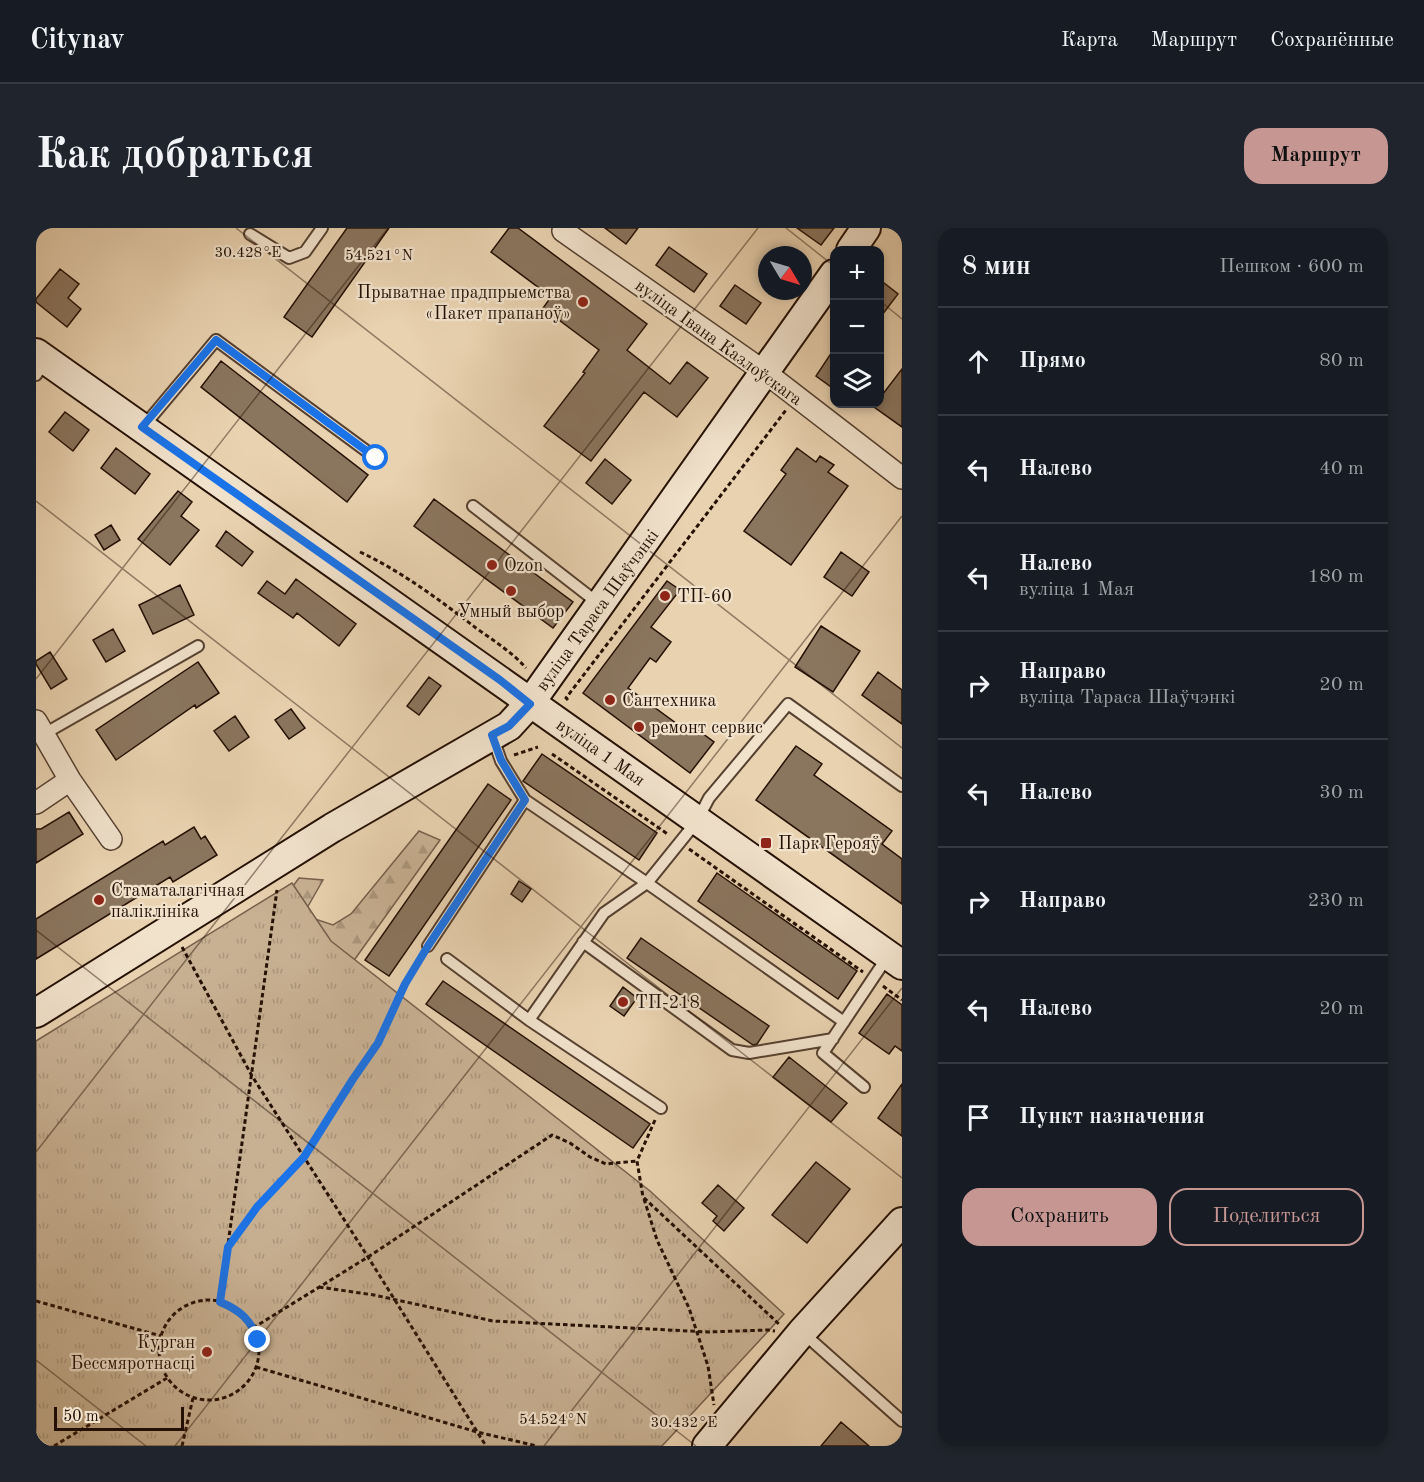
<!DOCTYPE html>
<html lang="ru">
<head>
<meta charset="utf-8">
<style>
  body { margin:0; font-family:"Old Standard TT",serif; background:#20242c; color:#f1f3f6 }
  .controls { position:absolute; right:18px; top:18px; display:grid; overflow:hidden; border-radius:12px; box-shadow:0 3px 9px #0003 }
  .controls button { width:54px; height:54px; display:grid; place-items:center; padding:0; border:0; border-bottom:2px solid #363941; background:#171b24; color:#f1f3f6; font:30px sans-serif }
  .compass { position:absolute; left:722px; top:18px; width:54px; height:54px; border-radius:50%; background:#171b24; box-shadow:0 3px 9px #0003; rotate:128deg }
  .scale { position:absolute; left:18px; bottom:15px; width:130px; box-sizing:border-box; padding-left:6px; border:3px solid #241005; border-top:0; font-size:16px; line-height:21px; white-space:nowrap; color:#241005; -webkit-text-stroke:4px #f1e2cc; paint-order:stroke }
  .stop { position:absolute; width:18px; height:18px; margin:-14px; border:4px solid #1a73e8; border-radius:50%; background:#fff }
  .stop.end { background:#1a73e8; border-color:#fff; box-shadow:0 2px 6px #0008 }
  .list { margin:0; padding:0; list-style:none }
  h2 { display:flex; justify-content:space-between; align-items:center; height:78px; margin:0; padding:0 24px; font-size:26px }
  h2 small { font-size:20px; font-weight:400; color:#9ea1a6 }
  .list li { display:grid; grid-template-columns:39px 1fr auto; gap:18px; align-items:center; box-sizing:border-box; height:108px; padding:0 24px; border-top:2px solid #363941 }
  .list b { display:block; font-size:22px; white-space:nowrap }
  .list p { margin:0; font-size:20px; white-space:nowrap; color:#9ea1a6 }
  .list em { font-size:20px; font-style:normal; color:#9ea1a6 }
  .actions { display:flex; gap:12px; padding:18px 24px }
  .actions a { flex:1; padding:14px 0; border:2px solid #c59692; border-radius:18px; text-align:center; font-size:21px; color:#c59692 }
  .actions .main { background:#c59692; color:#111 }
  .icon { flex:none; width:33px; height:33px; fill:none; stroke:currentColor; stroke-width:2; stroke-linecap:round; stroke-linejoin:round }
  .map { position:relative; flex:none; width:866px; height:1218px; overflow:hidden; border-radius:18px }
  header { display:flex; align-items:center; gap:36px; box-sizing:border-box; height:84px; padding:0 30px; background:#171b24; border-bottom:2px solid #363941 }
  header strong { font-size:28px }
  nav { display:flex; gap:33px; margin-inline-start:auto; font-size:21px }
  .intro { display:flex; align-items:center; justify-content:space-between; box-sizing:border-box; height:144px; padding:0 36px }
  h1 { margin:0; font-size:42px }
  .button { padding:15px 27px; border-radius:18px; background:#c59692; color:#111; font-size:21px; font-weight:700 }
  main { display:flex; gap:36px; padding:0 36px }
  aside { flex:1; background:#171b24; border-radius:18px; box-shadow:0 3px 9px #0003 }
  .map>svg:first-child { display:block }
  .forest { fill:url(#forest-firs); stroke:#76604c; stroke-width:1.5 }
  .park { fill:url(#park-tufts); stroke:#76604c; stroke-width:1.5 }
  .building { fill:#8a755e; stroke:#241005; stroke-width:1.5 }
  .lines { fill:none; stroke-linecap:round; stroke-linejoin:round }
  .lane-casing { stroke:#554030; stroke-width:14 }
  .street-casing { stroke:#554030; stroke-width:24 }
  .secondary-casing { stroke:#241005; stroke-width:32 }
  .path { stroke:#241005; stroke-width:3; stroke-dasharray:4.5 3; stroke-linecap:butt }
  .lane { stroke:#f1e2cc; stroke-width:10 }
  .street { stroke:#f1e2cc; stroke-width:21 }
  .secondary { stroke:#f1e2cc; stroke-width:28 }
  .route { stroke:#1a73e8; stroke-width:8 }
  .ticks { fill:none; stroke:#241005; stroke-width:1.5; stroke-opacity:0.45 }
  .poi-dot { fill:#8f2418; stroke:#f1e2cc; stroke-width:2 }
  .labels { text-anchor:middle; stroke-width:4.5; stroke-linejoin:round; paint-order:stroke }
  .poi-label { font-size:18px; fill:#241005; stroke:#f1e2cc; text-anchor:start }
  .street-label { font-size:18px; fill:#241005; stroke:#f1e2cc }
  .ticks-label { font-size:15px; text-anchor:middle; fill:#241005; stroke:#f1e2cc; stroke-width:4.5; stroke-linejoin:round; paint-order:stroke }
</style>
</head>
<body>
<header>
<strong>Citynav</strong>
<nav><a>Карта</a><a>Маршрут</a><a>Сохранённые</a></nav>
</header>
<div class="intro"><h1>Как добраться</h1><a class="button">Маршрут</a></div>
<main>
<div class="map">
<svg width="866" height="1218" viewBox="0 0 866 1218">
  <defs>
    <pattern id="forest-firs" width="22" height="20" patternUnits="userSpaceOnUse" patternTransform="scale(1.5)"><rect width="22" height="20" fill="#c8b193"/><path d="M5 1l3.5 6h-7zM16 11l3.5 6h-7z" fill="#ac977d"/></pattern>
    <pattern id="park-tufts" width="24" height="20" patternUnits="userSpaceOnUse" patternTransform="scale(1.5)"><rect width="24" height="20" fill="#c8b193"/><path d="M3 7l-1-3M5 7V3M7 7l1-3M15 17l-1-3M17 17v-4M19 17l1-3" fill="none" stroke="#ac977d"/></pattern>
  </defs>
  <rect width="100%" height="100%" fill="#e9d2b0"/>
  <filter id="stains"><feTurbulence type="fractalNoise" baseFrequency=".00333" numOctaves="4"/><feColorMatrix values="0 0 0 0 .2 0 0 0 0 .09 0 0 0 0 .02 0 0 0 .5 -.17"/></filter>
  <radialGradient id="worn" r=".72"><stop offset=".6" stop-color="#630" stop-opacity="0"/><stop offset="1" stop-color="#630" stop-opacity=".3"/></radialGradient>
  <!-- forest -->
  <path class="forest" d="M383 603 404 612 314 738 248 670 263 650 287 652 267 687 297 697 315 686Z"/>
  <!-- park -->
  <path class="park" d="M256 655 295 713 614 963 748 1086 626 1218H0V813Z"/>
  <!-- building -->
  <path class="building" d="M311 0H353L276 109 248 89Z
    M473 0H482L611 96 591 122 634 156 651 134 672 150 641 189 608 164 555 233 508 198 549 145 547 144 563 122 507 80 515 69 455 24Z
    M569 0H602L590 16Z
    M761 0H798L785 17Z
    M633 19 671 46 658 64 620 37Z
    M24 41 43 56 32 70 45 81 31 99 0 74V71Z
    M843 51 862 66 843 91Z
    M699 57 725 75 710 96 684 78Z
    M798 121V161L780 148Z
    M185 133 332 247 311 274 165 159Z
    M866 141V199L838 179 840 176H843V171Z
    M29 184 53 202 37 223 13 204Z
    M80 220 114 246 99 266 65 240Z
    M761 220 780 234 784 228 798 237 792 244 812 258 755 337 708 303 750 246 745 242Z
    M569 231 595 252 576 276 550 255Z
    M142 263 156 274 145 288 163 302 134 337 102 311Z
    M398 271 537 374 517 400 378 298Z
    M75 297 84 312 68 322 59 307Z
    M190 303 217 324 206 338 180 318Z
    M805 324 833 344 816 368 788 349Z
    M260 351 320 396 303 418 261 385 257 390 222 365 231 353 249 366Z
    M631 353 644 362 615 399 635 414 620 434 614 430 592 460 655 506 659 500 678 514 654 545 547 465Z
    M144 357 158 387 117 406 103 377Z
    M785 398 824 423 797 464 759 439Z
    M77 401 89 423 70 434 57 412Z
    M14 424 31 451 15 461 0 436V433Z
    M162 434 183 465 160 480 159 477 80 532 60 502Z
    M842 444 866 462V496L826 467Z
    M393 449 405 458 383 487 371 478Z
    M255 481 269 500 253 511 239 492Z
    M199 488 213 509 193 523 178 503Z
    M760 518 786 536 778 547 856 603 846 616 866 631V676L720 572Z
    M506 526 621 605 603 632 487 553Z
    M452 556 475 572 353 748 329 732Z
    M33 584 47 606 0 635V601H5Z
    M158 599 165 611 169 608 181 627 137 654 134 649 0 731V691L127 613 129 617Z
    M681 645 821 743 802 771 662 673Z
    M483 653 495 661 486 674 475 666Z
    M605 710 733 798 721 816 717 817 591 730Z
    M407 753 614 896 597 920 390 776Z
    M587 759 601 770 588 788 574 778Z
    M851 766 866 777V823L859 818 853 826 823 805Z
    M753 829 811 875 795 894 737 849Z
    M866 856V908L842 890Z
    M780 934 814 961 771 1015 736 987Z
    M682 957 708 980 688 1003 677 993 681 988 666 975Z
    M805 1194 833 1218H785Z"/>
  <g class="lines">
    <!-- lane casing -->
    <g class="lane-casing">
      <path id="lane" d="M214 6 253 30 269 24 286 0
        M0 147 10 132
        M107 199 180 112 340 230
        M437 278 562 375
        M8 506 162 418
        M457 510 465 533 489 572 611 655 808 794
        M547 714 696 822 713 825 797 811
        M392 718 489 572
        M411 731 493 792 625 880
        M493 792 568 685 611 655 661 593 673 570 752 476 866 558
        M828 859 787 825 852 728
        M766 1104 866 1193"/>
    </g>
    <!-- street casing -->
    <g class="street-casing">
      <path id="street" d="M527 3 730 145 866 250
        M0 493 34 552 75 611
        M0 575 34 552"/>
    </g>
    <!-- secondary casing -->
    <g class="secondary-casing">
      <path id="secondary" d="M815 22 830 0
        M0 125 866 737
        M0 785 296 600 473 498 494 475 798 46
        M671 1218 766 1104 866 994"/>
    </g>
    <!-- path -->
    <path class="path" d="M324 324C365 343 405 373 440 400 458 413 476 424 490 440
      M532 472 530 470 750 182
      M516 526 633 607
      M478 527 502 519
      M653 621 827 744
      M146 719 216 848 332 1029 450 1218
      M847 758 866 772
      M619 892 601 933 607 969 744 1097
      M608 971 621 1012 653 1080 672 1138 678 1177
      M193 1017 221 979 268 929 317 851 342 815 369 756 385 730
      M283 1059 338 1067 457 1093 673 1104 732 1102 739 1103
      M123 1122a50 50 0 1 1 100 0a50 50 0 1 1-100 0Z
      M0 1073 125 1108
      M184 1074 241 662
      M217 1100 332 1029 516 907 534 915 554 929 570 936 601 933
      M220 1139 441 1204 501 1218
      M18 1218 131 1150
      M146 1218 157 1170"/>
    <!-- lane -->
    <use href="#lane" class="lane"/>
    <!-- street -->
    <use href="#street" class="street"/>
    <!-- secondary -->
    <use href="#secondary" class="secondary"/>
  </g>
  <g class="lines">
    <!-- route -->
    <path class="route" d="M222 1112C215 1092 204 1082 184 1074L192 1019 221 979 268 929 317 851 342 815 369 756 392 718 489 572 465 532 456 507 473 498 494 476 464 452 106 199 180 112 340 230"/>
  </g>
  <!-- ticks -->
  <path class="ticks" d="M200 0 866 520M750 0 798 38M844 73 866 91M0 273 866 950M0 451 352 0M0 702 660 1218M0 924 722 0M0 1132 110 1218M139 1218 866 288M508 1218 866 760"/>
  <!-- markers -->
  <g class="poi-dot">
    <circle cx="547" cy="74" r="6"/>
    <circle cx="456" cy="337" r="6"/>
    <circle cx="475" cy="363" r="6"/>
    <circle cx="629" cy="368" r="6"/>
    <circle cx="574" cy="472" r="6"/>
    <circle cx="603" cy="499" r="6"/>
    <rect x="724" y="609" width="12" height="12" rx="3"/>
    <circle cx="63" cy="672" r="6"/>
    <circle cx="587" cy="774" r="6"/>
    <circle cx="171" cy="1124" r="6"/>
  </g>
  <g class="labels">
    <!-- poi labels -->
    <g class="poi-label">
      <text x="535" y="70" text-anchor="end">Прыватнае прадпрыемства<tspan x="535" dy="21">«Пакет прапаноў»</tspan></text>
      <text x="468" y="343">Ozon</text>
      <text x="641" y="374">ТП-60</text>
      <text x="475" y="389" text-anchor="middle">Умный выбор</text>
      <text x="586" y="478">Сантехника</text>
      <text x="615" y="505">ремонт сервис</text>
      <text x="742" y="621">Парк Герояў</text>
      <text x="75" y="668">Стаматалагічная<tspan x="75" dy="21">паліклініка</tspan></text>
      <text x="599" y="780">ТП-218</text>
      <text x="159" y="1120" text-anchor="end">Курган<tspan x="159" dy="21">Бессмяротнасці</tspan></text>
    </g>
    <!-- street labels -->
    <g class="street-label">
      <text transform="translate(683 114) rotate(36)" y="6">вуліца Івана Казлоўскага</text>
      <text transform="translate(561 382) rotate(-54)" y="6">вуліца Тараса Шаўчэнкі</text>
      <text transform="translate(565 524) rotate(35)" y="6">вуліца 1 Мая</text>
    </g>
  </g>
  <g class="ticks-label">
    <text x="212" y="29">30.428°E</text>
    <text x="343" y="32">54.521°N</text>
    <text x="517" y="1196">54.524°N</text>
    <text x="648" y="1199">30.432°E</text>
  </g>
  <rect width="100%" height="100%" filter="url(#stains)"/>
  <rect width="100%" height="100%" fill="url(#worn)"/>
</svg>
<div class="controls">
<button>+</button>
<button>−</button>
<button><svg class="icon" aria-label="layers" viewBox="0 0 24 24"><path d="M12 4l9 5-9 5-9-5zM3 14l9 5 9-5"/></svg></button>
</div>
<svg class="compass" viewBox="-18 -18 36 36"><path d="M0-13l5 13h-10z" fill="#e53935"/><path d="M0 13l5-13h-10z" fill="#9ea1a6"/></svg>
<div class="scale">50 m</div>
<div class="stop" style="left:340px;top:230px"></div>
<div class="stop end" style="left:222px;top:1112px"></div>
</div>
<aside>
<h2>8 мин<small>Пешком · 600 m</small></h2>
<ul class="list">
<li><svg class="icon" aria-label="ahead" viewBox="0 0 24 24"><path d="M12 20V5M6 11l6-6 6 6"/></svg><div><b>Прямо</b></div><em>80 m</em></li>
<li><svg class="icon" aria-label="left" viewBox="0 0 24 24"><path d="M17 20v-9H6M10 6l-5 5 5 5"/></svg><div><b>Налево</b></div><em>40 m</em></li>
<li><svg class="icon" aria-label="left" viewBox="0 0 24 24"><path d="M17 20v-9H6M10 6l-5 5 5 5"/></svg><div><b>Налево</b><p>вуліца 1 Мая</p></div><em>180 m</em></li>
<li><svg class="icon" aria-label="right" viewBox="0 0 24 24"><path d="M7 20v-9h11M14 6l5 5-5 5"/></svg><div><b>Направо</b><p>вуліца Тараса Шаўчэнкі</p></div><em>20 m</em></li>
<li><svg class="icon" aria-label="left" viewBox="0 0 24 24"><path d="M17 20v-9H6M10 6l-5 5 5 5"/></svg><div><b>Налево</b></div><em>30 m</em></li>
<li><svg class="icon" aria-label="right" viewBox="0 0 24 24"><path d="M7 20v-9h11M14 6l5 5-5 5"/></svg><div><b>Направо</b></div><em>230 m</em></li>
<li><svg class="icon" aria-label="left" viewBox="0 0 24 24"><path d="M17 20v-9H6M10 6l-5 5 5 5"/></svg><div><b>Налево</b></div><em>20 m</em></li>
<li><svg class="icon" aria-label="arrive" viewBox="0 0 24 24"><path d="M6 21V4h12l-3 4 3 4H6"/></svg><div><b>Пункт назначения</b></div></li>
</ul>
<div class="actions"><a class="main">Сохранить</a><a>Поделиться</a></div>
</aside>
</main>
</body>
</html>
